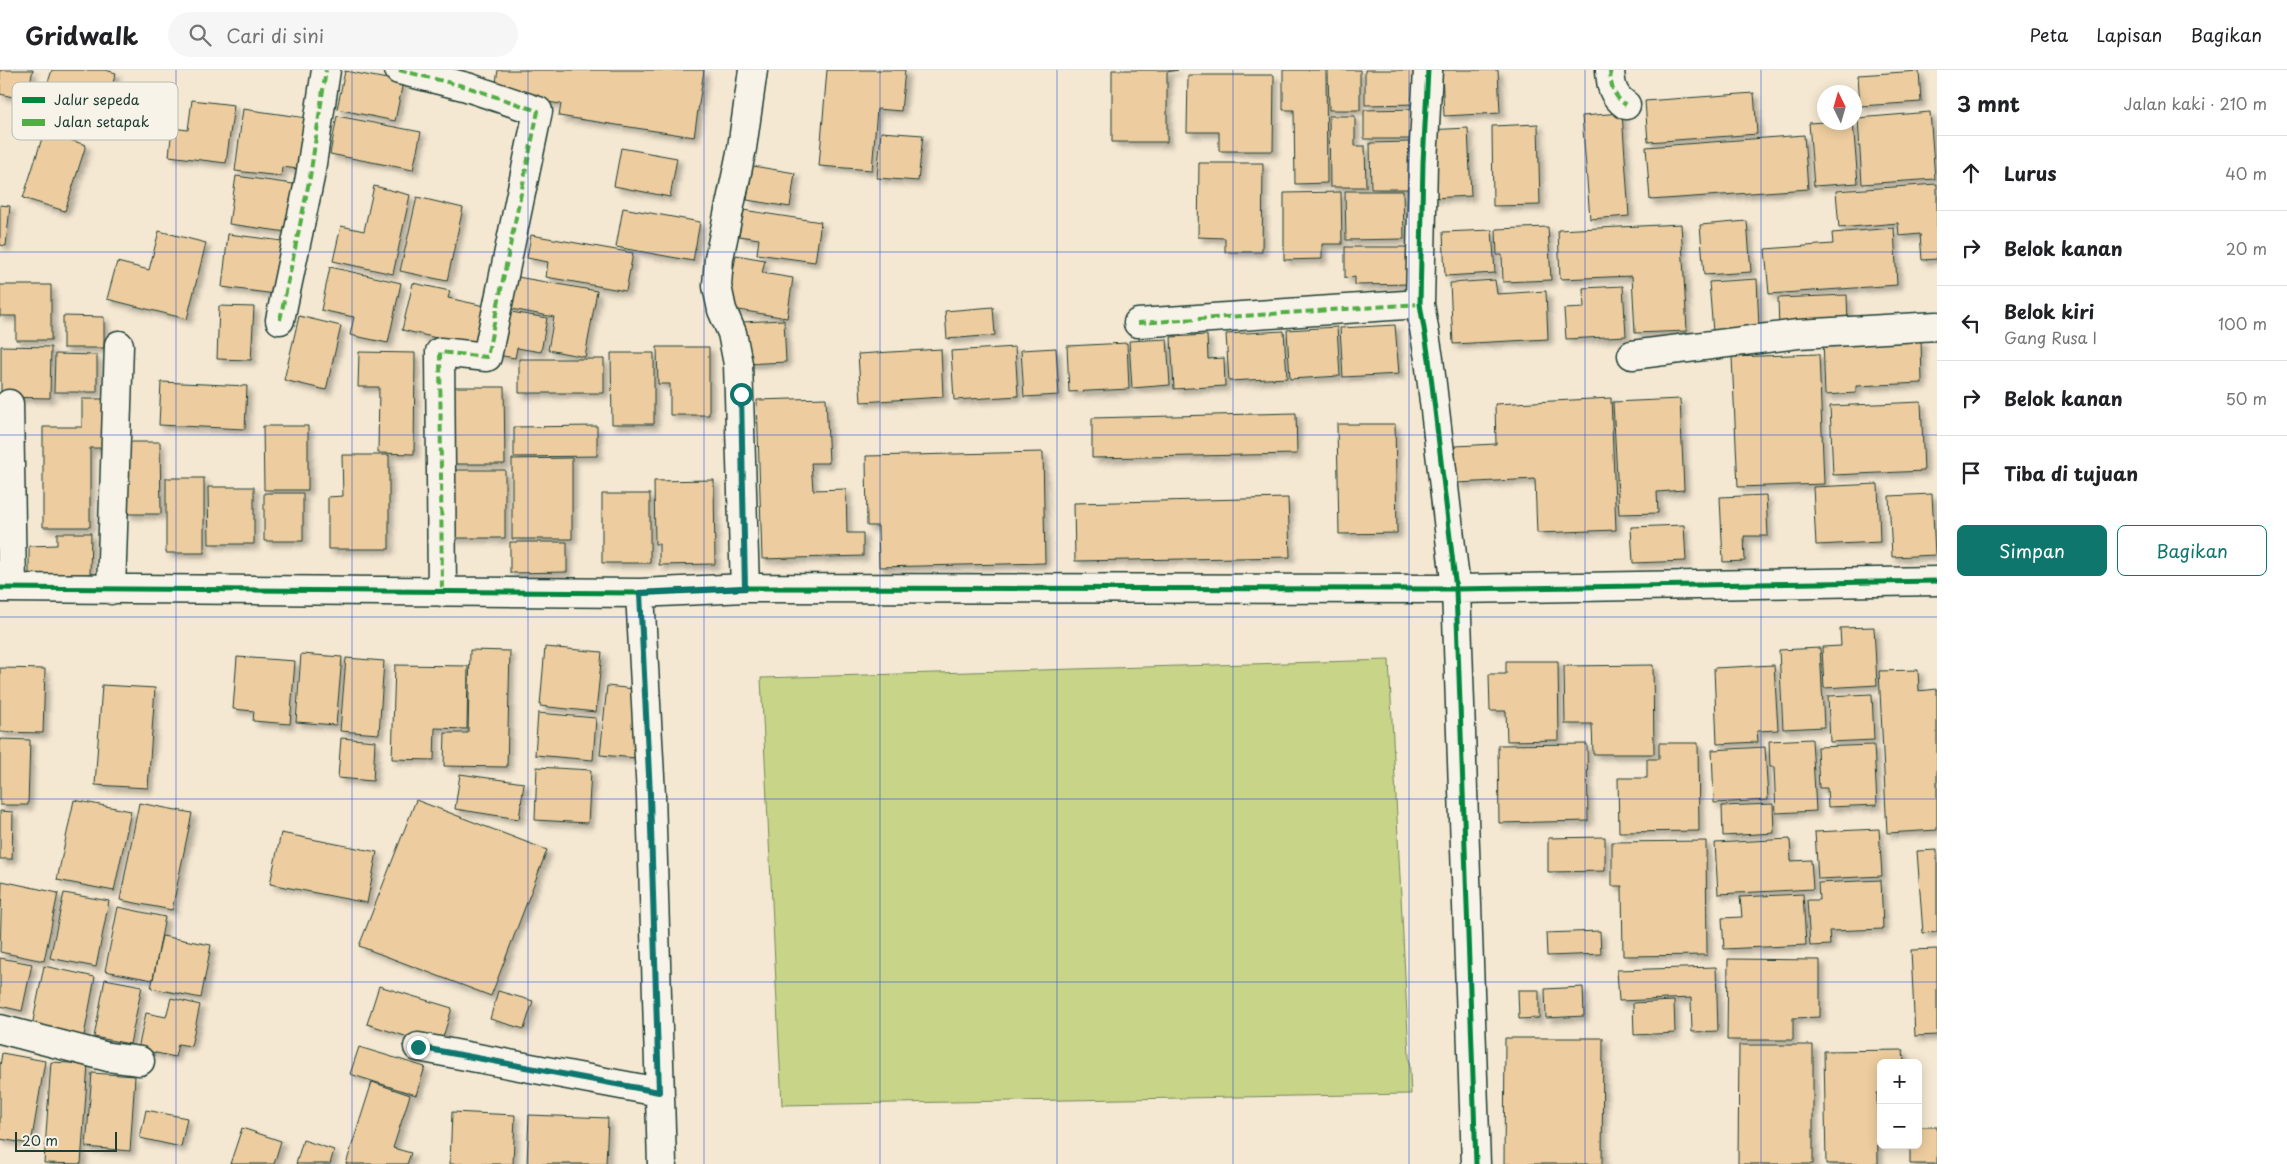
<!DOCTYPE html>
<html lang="id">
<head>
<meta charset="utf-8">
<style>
  body { margin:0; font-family:"Playpen Sans",sans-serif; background:#f6f6f6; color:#202124 }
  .controls { position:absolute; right:15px; bottom:15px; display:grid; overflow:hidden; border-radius:8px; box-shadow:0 2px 12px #0003 }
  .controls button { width:45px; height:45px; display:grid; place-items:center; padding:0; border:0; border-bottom:1px solid #e0e0e0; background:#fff; color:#202124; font:25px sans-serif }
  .compass { position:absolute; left:1817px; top:15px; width:45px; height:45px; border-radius:50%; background:#fff; box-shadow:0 2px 12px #0003; rotate:355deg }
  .scale { position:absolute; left:15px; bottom:12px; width:102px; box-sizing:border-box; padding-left:5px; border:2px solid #1f3d34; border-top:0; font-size:14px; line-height:18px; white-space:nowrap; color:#1f3d34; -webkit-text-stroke:4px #f7f3e8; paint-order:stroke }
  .stop { position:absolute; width:15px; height:15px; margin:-11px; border:4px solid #0f766e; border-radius:50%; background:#fff }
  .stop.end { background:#0f766e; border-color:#fff; box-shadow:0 1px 5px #0008 }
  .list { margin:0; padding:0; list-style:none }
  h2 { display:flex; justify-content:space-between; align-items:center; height:65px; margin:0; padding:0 20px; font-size:21px }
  h2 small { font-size:16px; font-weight:400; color:#757577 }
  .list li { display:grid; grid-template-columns:32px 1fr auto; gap:15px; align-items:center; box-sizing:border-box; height:75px; padding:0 20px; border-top:1px solid #e0e0e0 }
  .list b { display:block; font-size:19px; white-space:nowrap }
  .list p { margin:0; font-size:16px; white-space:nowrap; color:#757577 }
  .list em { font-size:16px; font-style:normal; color:#757577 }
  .actions { display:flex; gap:10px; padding:15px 20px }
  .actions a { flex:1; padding:11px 0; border:1px solid #0f766e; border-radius:8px; text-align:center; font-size:18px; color:#0f766e }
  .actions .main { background:#0f766e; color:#fff }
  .icon { flex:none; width:28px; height:28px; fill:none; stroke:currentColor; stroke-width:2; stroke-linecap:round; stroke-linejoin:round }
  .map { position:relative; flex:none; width:1937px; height:1094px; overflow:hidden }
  header { display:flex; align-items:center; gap:30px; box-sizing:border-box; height:70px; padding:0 25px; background:#fff; border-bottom:1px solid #e0e0e0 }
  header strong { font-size:24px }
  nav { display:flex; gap:28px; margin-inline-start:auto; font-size:18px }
  .search { width:350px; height:45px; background:#f6f6f6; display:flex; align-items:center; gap:12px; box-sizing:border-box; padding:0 18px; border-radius:28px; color:#757577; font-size:19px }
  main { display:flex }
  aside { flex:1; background:#fff }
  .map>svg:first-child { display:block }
  .green { fill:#c8d487; stroke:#74885e }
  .building { fill:#edcd9f; stroke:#1f3d34; filter:url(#shadow) }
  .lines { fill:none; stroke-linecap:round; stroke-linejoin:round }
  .minor-casing { stroke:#1f3d34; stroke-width:31 }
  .minor { stroke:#f7f3e8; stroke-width:28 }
  .quiet { stroke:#52ad45; stroke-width:4; stroke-dasharray:8 4; stroke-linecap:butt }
  .cycleway-casing { stroke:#f7f3e8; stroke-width:8 }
  .cycleway { stroke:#00873e; stroke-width:5 }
  .route { stroke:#0f766e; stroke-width:6 }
  .grid { fill:none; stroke:#1d4ed8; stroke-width:1; stroke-opacity:0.55 }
  .key { fill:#f7f3e8; stroke:#b6bcb2; stroke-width:1 }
  .key-label { font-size:14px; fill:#1f3d34 }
</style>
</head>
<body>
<header>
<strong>Gridwalk</strong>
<div class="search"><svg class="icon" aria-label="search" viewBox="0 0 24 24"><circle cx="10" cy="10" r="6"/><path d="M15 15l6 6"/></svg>Cari di sini</div>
<nav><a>Peta</a><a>Lapisan</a><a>Bagikan</a></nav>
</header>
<main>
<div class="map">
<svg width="1937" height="1094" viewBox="0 0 1937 1094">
  <defs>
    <filter id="shadow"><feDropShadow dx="4.5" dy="4.5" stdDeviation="2.5" flood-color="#0004"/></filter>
  </defs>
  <rect width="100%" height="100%" fill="#f4e8d2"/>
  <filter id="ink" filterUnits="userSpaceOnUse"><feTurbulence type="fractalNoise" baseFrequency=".02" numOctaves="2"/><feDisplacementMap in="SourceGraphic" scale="10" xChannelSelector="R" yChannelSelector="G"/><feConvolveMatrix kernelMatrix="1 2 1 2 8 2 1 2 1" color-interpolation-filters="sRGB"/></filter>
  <g filter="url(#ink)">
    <!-- green -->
    <path class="green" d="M1389 590 1411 1024 782 1035 761 608Z"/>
    <!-- building -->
    <path class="building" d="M0 0H33L26 30 0 24Z
      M52 0H105L116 3 107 31 90 25 83 49 40 37Z
      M498 0H704L694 67 559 46 561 34 494 24Z
      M827 0H905L901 41 877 39 872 100 819 96Z
      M1112 0H1178L1167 2V72H1112Z
      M1283 0H1326L1327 113 1295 114 1294 40H1283Z
      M1328 0H1360V40H1329Z
      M1365 0H1418V34L1365 35Z
      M1442 0H1498L1500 43 1444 46Z
      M345 1 403 12 395 51 337 39Z
      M1919 1 1921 32 1860 36 1858 5Z
      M1188 5H1274L1273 81H1219V62H1187Z
      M1754 23 1757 64 1648 72 1645 31Z
      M192 30 234 35 226 93 169 86 172 58 188 60Z
      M243 39 314 49 307 100 282 97 281 106 235 101Z
      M1420 39V69H1364V40Z
      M1930 42 1935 109 1862 114 1858 48Z
      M1622 43 1629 146 1590 149 1582 46Z
      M337 46 421 62 413 100 330 84Z
      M1329 46H1355V76H1365L1366 117H1330Z
      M1824 52H1853L1858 113 1814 116 1809 53Z
      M1538 54 1540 135 1493 136 1492 56Z
      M1468 58 1471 126 1431 128 1427 60Z
      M44 62 86 75 65 141 23 128Z
      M881 62 923 65 918 111 877 108Z
      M1804 65 1808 119 1650 130 1646 77Z
      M1409 72V119H1371L1370 73Z
      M621 78 677 88 670 127 614 116Z
      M1199 93H1263L1262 182H1225V168L1198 167Z
      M753 96 795 103 790 137 747 130Z
      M236 106 300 115 294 163 229 154Z
      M1937 114V189L1922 190 1920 164 1899 166 1898 153 1839 158 1836 121Z
      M374 116 410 125 393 204 333 191 341 156 364 161Z
      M1345 121H1403L1404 169 1346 170Z
      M1341 122 1342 174H1322V189L1284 190V123Z
      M417 127 463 138 447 211 400 201Z
      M0 135 10 136 6 176 0 175Z
      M623 138 700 152 693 191 616 177Z
      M743 140 821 152 815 192 757 184 759 169 739 166Z
      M1747 151 1751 202 1704 205 1700 155Z
      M1681 154 1687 261 1635 263 1632 206 1560 209 1558 160Z
      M1548 157 1551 210 1503 212 1502 185H1497L1496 159Z
      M1894 158 1897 215 1769 224 1765 179 1833 174 1832 163Z
      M1492 160 1495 203 1445 206 1443 162Z
      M159 161 206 173 187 249 107 229 117 192 149 200Z
      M228 164 290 172 283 225 222 217Z
      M531 165 633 183 626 221 546 207 548 192 527 188Z
      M1345 177H1410L1411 214 1355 215V207L1345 208Z
      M736 185 765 190 762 203 793 208 787 248 727 238Z
      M330 197 401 213 388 273 350 265 354 247 321 240Z
      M506 205 597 221 585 287 548 280 554 247 501 237Z
      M1757 209 1759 259 1713 262 1709 212Z
      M1495 210 1497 224 1546 221 1548 269 1453 274 1450 213Z
      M413 213 450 221 448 228 489 237 480 278 402 260Z
      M0 215H51V270H16V246H0Z
      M1623 216 1626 266 1566 269 1564 239 1584 238 1583 218Z
      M1847 225 1848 255 1779 259 1778 228Z
      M219 236 254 237 251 290 217 289Z
      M993 237 995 265 947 269 945 241Z
      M505 241 547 248 541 282 517 278 515 288 497 285Z
      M63 246 104 247V278H63Z
      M299 246 341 256 326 320 284 310Z
      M784 250 786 292 743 294 741 252Z
      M1395 255 1399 304 1343 307 1340 258Z
      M1337 257 1340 306 1290 309 1287 260Z
      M1284 261 1287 308 1229 311 1226 264Z
      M1207 265 1208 289 1224 288 1225 316 1174 319 1171 267Z
      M1823 268 1921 270 1922 313 1856 316V323L1825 325Z
      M1167 269 1170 315 1132 318 1129 271Z
      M1127 273 1129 319 1069 322 1067 276Z
      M1 276 51 277 50 328 1 327Z
      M657 277H709V345H670V314H658Z
      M1015 277 1018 326 954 330 951 281Z
      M1056 278 1059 325 1024 327 1021 280Z
      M941 279 943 327 861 332 858 284Z
      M359 282 415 283 414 384 378 383 379 317H358Z
      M611 283H654V354H612Z
      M55 284 97 285V322H54Z
      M1819 284 1824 414 1738 417 1732 287Z
      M519 289H604V323H519Z
      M161 312 247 316 245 359 159 355Z
      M449 317H504L505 394H450Z
      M826 328 829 393H811L813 420 846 419 847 463H863V486L762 489 757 330Z
      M1611 328 1616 460 1537 463 1535 409 1457 413 1455 376 1496 374 1495 334Z
      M82 329H106L107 378H90V457H43V357H82Z
      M1680 329 1684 420 1657 422 1658 443 1619 444 1613 332Z
      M1921 332 1924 401 1833 405 1830 336Z
      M1296 343 1297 384 1092 388V348Z
      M1337 354H1395L1397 463 1339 464Z
      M263 356H308V420H264Z
      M597 356V386L514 387V357Z
      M127 372H160L161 444H127Z
      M1043 382 1045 493 879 497 878 456H867L866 386Z
      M342 385H389V479H328V427L343 426Z
      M572 388V469H512V389Z
      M451 400H505V468H451Z
      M166 408H204V483H166Z
      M714 410 715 494 659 495V474H655L654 411Z
      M1878 414 1880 472 1816 475 1813 417Z
      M208 417H254V474H209Z
      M264 423H303V471H264Z
      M602 424H650V493H602Z
      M1932 424 1935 485 1892 487 1889 426Z
      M1766 425 1768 466H1744L1745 491 1723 492 1720 427Z
      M1288 428 1290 487 1075 491 1074 433Z
      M1684 455 1686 491 1633 493 1631 457Z
      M57 463H91L90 504 29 505V476L57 475Z
      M510 472H567V502L510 503Z
      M1874 557 1877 615 1824 618 1822 577 1841 576 1840 558Z
      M545 577 602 582 596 642 540 636Z
      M1820 578 1824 657 1783 659 1779 580Z
      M470 580 510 581 507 697 444 696 445 663H468Z
      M301 584 342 587 336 655 296 652Z
      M237 587 295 591 290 654 253 651 254 641 233 639Z
      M346 588 384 591 379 664 340 661Z
      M1506 591H1558L1559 670 1507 671 1506 641H1490L1489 604H1506Z
      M395 595 468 596 467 659 435 658 434 690 392 689Z
      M1653 595 1654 684H1593L1592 654H1565L1564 596Z
      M1774 595 1778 660 1757 661 1758 672 1717 674 1714 598Z
      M0 598 45 599 43 663 0 662Z
      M1918 600 1919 621 1937 619V760L1887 763 1879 601Z
      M102 615 155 618 148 718 95 715Z
      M607 616 644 620 637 688 600 685Z
      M1872 624 1874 670 1830 672 1828 626Z
      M538 643 596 648 593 690 535 685Z
      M341 668 375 671 373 711 338 708Z
      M0 669 30 670 28 735H0Z
      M1812 669 1816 741 1776 743 1774 697H1770L1769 671Z
      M1659 673H1698L1699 761 1619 762 1618 708H1647V689H1659Z
      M1587 674 1588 751 1499 753 1498 675Z
      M1874 675 1877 735 1828 737 1827 718H1819L1817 677Z
      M1765 677 1768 730 1714 733 1712 680Z
      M537 697 591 700 588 753 535 750Z
      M460 704 524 713 519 749 455 739Z
      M74 730 131 741 114 821 57 810Z
      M416 730 547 780 491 926 359 876Z
      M139 733 192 743 172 840 120 830Z
      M1773 734 1774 763 1723 766 1722 736Z
      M0 741 13 742 12 789H0Z
      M1879 759 1882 806 1818 809 1815 762Z
      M281 763 377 782 367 833 270 814Z
      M1605 767V801L1548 802V768Z
      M1790 769 1791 791 1811 790 1813 819 1718 824 1715 773Z
      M1706 771 1707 885 1623 886 1622 816H1612V772Z
      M1937 780V862L1923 863 1917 781Z
      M1881 810 1883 859 1829 861 1830 875 1810 876 1807 830H1819L1818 813Z
      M2 811 58 823 44 891 0 882Z
      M64 823 109 831 96 897 50 888Z
      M1803 824 1806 875 1724 879 1722 848 1742 847 1740 827Z
      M118 837 165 847 153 910 105 901Z
      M1600 861 1601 884 1547 886 1546 863Z
      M162 866 211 875 201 928 151 918Z
      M1937 879V965L1915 966 1911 880Z
      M0 888 32 894 22 941 0 936Z
      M1728 889 1820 890V947L1793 948V970H1727Z
      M44 896 95 907 83 971 31 961Z
      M1716 897 1718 961 1692 962 1691 928 1619 931 1617 900Z
      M105 909 142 916 130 974 94 967Z
      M379 916 452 938 440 977 367 954Z
      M1583 917 1584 946 1546 948 1545 919Z
      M1518 920H1539V948L1519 949Z
      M498 921 533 931 524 959 490 949Z
      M171 928 200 935 191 976 178 974 175 987 138 979 146 943 166 947Z
      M1674 931 1675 963 1634 965 1633 933Z
      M1505 968H1603L1602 1094H1504Z
      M1739 975H1813V1094H1738Z
      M359 977 425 997 416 1025 350 1004Z
      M1903 980 1904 993H1881V1023H1877L1878 1094H1826L1824 981Z
      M2 983 45 991 31 1074 0 1069V996Z
      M51 992 88 994 81 1094 44 1093Z
      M92 1003 135 1006 130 1081 86 1077Z
      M372 1012 410 1025 393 1078 411 1083 407 1094H346Z
      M146 1040 187 1048 181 1077 140 1068Z
      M452 1042 515 1045 513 1094H450Z
      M529 1045 608 1048 606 1094H527Z
      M1918 1057H1937V1094H1910V1075H1918Z
      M242 1058 281 1071 274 1094H230Z
      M303 1070 334 1080 330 1094H296Z"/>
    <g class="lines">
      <!-- minor casing -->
      <g class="minor-casing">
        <path id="minor" d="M399 0 467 17 538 41 487 287 440 282 442 522
          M1428 0 1423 92 1420 234 1429 289 1456 519 1476 1094
          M1610 0C1611 16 1612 25 1626 35
          M280 250 310 107 326 0
          M1138 253 1420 234
          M1632 285 1798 264 1937 256
          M9 334 12 518
          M0 518 640 523 745 518 1456 519 1937 511
          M745 518 738 294 732 263 722 240 717 216 719 188 742 78 753 0
          M111 520 119 275
          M640 523 651 725 662 1094
          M0 959 108 987 140 991
          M418 977 659 1022"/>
      </g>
      <!-- minor -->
      <use href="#minor" class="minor"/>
      <!-- quiet -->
      <path class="quiet" d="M399 0 467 17 538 41 487 287 440 282 442 522
        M1610 0C1611 16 1612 25 1626 35
        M280 250 310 107 326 0
        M1138 253 1420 234"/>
      <!-- cycleway casing -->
      <g class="cycleway-casing">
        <path id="cycleway" d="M1428 0 1423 92 1420 234 1429 289 1456 519 1476 1094
          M0 518 640 523 745 518 1456 519 1937 511"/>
      </g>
      <!-- cycleway -->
      <use href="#cycleway" class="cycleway"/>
    </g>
  </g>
  <g class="lines" filter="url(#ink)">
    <!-- route -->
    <path class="route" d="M418 977 659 1022 650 725 640 523 745 518 741 324"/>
  </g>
  <!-- grid -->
  <path class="grid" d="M176 0V1094M352 0V1094M528 0V1094M704 0V1094M880 0V1094M1057 0V1094M1233 0V1094M1409 0V1094M1585 0V1094M1761 0V1094M0 182H1937M0 365H1937M0 547H1937M0 729H1937M0 912H1937"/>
  <!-- legend -->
  <rect x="12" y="12" width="166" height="58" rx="8" class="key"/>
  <rect x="22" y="27" width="23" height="6" fill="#00873e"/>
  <rect x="22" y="49" width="23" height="7" fill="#52ad45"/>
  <g class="key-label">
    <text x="54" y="35">Jalur sepeda</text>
    <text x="54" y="57">Jalan setapak</text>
  </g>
</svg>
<div class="controls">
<button>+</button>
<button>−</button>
</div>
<svg class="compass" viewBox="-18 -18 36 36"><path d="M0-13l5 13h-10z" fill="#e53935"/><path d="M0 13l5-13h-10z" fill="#757577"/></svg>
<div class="scale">20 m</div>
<div class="stop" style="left:741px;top:324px"></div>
<div class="stop end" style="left:418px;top:977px"></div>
</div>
<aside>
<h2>3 mnt<small>Jalan kaki · 210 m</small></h2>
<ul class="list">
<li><svg class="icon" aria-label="ahead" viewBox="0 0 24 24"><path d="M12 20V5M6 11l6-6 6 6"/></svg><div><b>Lurus</b></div><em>40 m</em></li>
<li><svg class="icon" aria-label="right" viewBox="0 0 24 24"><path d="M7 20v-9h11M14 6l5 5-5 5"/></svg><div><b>Belok kanan</b></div><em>20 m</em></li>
<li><svg class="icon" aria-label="left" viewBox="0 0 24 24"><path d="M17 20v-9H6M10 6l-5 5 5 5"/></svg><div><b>Belok kiri</b><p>Gang Rusa I</p></div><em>100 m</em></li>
<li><svg class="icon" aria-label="right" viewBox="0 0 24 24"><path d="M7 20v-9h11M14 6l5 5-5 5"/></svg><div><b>Belok kanan</b></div><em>50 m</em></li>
<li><svg class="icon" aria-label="arrive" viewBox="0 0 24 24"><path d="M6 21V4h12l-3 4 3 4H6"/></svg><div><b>Tiba di tujuan</b></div></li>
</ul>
<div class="actions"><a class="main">Simpan</a><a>Bagikan</a></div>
</aside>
</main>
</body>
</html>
